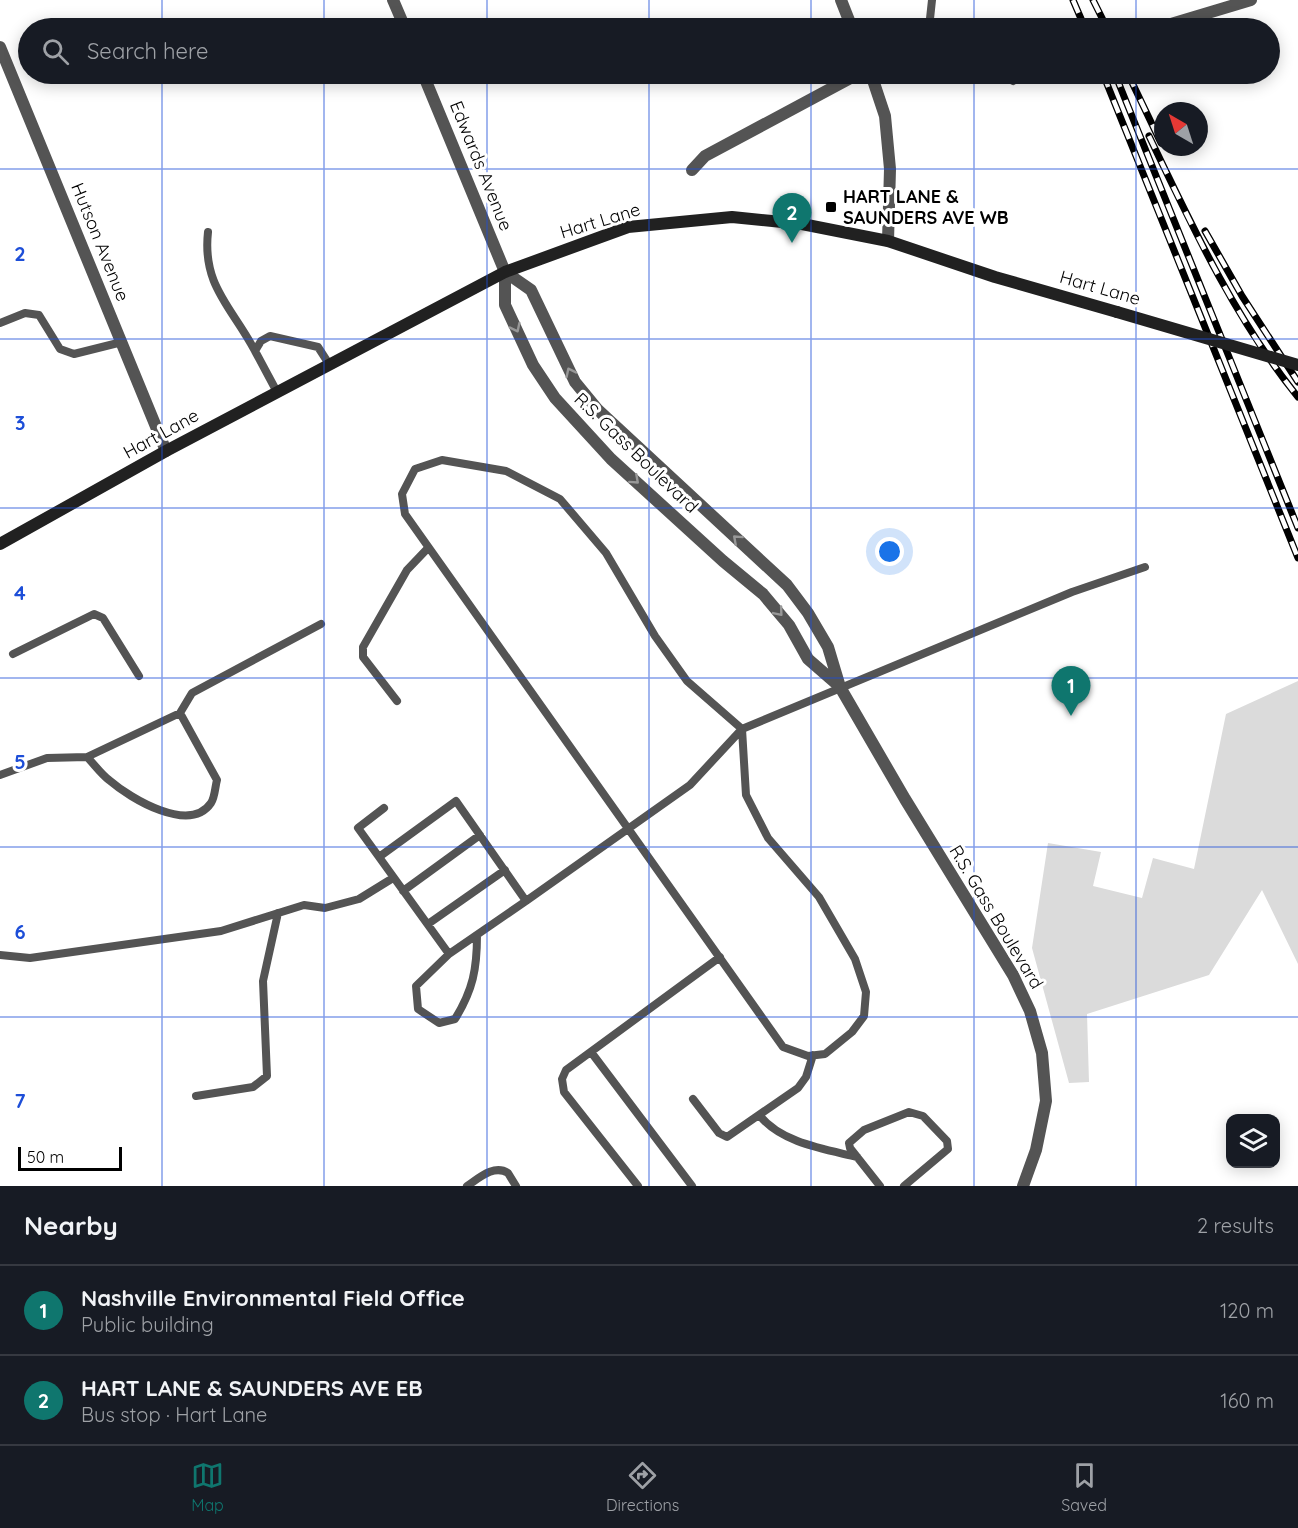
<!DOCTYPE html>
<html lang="en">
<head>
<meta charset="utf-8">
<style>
  body { margin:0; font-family:Quicksand,sans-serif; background:#20242c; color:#f1f3f6 }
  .controls { position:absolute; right:18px; bottom:18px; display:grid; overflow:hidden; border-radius:12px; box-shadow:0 3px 15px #0003 }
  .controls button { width:54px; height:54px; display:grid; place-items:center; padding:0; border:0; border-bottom:2px solid #363941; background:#171b24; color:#f1f3f6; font:30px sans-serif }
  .compass { position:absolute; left:1154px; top:102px; width:54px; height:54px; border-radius:50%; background:#171b24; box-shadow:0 3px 15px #0003; rotate:321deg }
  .scale { position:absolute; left:18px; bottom:15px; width:104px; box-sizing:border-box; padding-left:6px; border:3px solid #000; border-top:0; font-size:16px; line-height:21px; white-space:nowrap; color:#000; -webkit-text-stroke:4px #fff; paint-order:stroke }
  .you { position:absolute; left:890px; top:552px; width:21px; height:21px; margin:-15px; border:4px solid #fff; border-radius:50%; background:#1a73e8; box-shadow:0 0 0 9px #1a73e833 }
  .badge { display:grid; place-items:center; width:39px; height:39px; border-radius:50%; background:#0f766e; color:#fff; font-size:20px; font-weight:700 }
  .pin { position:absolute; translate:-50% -50px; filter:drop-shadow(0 2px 3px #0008) }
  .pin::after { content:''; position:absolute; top:32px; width:21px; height:18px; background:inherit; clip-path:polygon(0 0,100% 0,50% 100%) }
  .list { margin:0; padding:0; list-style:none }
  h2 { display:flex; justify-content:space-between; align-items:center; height:78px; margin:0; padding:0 24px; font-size:26px }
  h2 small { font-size:20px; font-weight:400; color:#9ea1a6 }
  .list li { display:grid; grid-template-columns:39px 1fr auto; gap:18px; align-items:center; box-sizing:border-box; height:90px; padding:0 24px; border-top:2px solid #363941 }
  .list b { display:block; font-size:22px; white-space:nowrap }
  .list p { margin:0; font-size:20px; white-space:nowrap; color:#9ea1a6 }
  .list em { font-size:20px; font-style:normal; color:#9ea1a6 }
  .icon { flex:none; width:33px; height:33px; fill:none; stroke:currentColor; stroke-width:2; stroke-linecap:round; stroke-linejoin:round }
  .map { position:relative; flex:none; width:1298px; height:1186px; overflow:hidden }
  .search { position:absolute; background:#171b24; box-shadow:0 3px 15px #0003; left:18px; right:18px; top:18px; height:66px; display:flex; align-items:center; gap:15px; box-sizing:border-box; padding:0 21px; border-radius:33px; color:#9ea1a6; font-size:22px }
  .sheet { height:258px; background:#171b24 }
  nav { display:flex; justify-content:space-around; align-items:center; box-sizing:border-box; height:84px; border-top:2px solid #363941; background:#171b24; font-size:16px; color:#9ea1a6 }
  nav a { display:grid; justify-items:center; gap:3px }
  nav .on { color:#0f766e }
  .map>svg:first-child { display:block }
  .green { fill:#dbdbdb }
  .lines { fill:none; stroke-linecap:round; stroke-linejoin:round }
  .service { stroke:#545454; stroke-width:8 }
  .minor { stroke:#545454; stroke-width:12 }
  .secondary { stroke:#212121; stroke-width:12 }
  .rail-casing { stroke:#000; stroke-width:7 }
  .rail { stroke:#fff; stroke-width:4.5; stroke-dasharray:14; stroke-linecap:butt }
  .secondary-bridge { stroke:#212121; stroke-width:12 }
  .oneway { stroke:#989898 }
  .grid { fill:none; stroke:#1d4ed8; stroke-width:1.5; stroke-opacity:0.55 }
  .poi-dot { fill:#000; stroke:#fff; stroke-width:2 }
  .labels { text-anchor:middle; stroke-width:6; stroke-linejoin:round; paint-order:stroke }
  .street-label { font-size:18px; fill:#000; stroke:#fff }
  .poi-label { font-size:18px; font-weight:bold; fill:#000; stroke:#fff; text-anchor:start }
  .grid-label { font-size:20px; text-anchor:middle; font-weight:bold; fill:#1d4ed8; stroke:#fff; stroke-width:6; stroke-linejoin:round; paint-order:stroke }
</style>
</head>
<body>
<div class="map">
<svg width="1298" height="1186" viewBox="0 0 1298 1186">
  <rect width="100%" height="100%" fill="#fff"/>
  <!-- green -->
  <path class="green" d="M1298 681V964L1262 890 1209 975 1087 1014 1089 1082 1069 1083 1032 948 1048 843 1101 852 1093 886 1142 898 1153 858 1194 869 1226 714Z"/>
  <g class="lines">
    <!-- service -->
    <path class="service" d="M929 28 932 0
      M999 74 1013 81
      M208 232C202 286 232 307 255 351
      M0 323 25 313 39 315 60 349 74 354 122 342
      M277 392 255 351 261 341 270 336 318 347 329 364
      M442 460 506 471 560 499 606 553 655 636 687 681 742 729 746 795 768 838 819 897 855 959 866 992 864 1016 852 1032 825 1054 808 1056 783 1047 405 514 402 494 415 469Z
      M13 654 94 614 103 618 139 676
      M397 701 363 657V647L407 570 428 548
      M87 757 180 713
      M0 775 47 758 87 757C94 764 101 774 109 780 131 799 190 834 211 803 215 797 215 787 217 780L180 713 192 693 321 624
      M456 801 526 901 449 954 379 857Z
      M379 857 358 828 384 808
      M403 891 480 835
      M526 901 690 785 742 729 1072 592 1145 567
      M428 924 505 870
      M449 954 416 986 418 1009 439 1023 455 1019C473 990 477 969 477 935
      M0 955 30 958 221 931 304 905 325 908 359 899 393 878 392 875
      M591 1052 692 1186
      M196 1096 253 1087 267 1076 263 981 278 913
      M693 1099 719 1133 727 1137 798 1088 806 1077 813 1055
      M760 1116C782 1143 824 1149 857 1157
      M467 1186C479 1178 494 1164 508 1173L516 1186
      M638 1186 564 1092 562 1079 566 1070 720 957
      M880 1186 850 1148 849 1143 864 1130 909 1112 923 1116 947 1141 948 1149 904 1186"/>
    <!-- minor -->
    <path class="minor" d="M393 0 405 28
      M841 0 852 28
      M1161 27 1251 0
      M0 47 166 451
      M423 74 505 272V305L533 365 555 398 611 459 723 561 763 594 789 625 808 659 839 686
      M871 74 885 116 890 169 888 241
      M692 170 705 156 858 74
      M505 272 531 290 575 382 598 410 787 585 808 613 828 647 840 687 905 799 1013 975 1030 1011 1042 1053 1046 1101 1036 1150 1023 1186"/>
    <!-- secondary -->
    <path class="secondary" d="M0 544 166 451 505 272 628 227 732 217 802 224 888 241 995 277 1117 312"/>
    <!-- rail casing -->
    <g class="rail-casing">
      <path id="rail" d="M1073 0 1085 28
        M1093 0 1107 28
        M1103 74 1298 558
        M1115 74 1298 528
        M1128 74 1161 143
        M1149 136C1192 226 1235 319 1298 397
        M1205 231 1242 296 1298 382"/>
    </g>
    <!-- rail -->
    <use href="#rail" class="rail"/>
    <!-- secondary-bridge -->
    <path class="secondary-bridge" d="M1117 312 1298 365"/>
  </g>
  <!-- one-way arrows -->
  <defs><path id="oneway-chevron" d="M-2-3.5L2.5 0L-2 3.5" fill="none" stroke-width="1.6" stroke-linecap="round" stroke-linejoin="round" transform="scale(1.5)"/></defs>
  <g class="oneway">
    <use href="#oneway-chevron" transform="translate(516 328) rotate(64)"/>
    <use href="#oneway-chevron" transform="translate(570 372) rotate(-116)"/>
    <use href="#oneway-chevron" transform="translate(635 480) rotate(42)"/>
    <use href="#oneway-chevron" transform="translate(737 539) rotate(-138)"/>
    <use href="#oneway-chevron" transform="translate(779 612) rotate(50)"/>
  </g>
  <!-- grid -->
  <path class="grid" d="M162 0V28M324 0V28M487 0V28M649 0V28M811 0V28M974 0V28M1136 0V28M162 74V1186M324 74V1186M487 74V1186M649 74V1186M811 74V1186M974 74V1186M1136 74V1186M0 169H1298M0 339H1298M0 508H1298M0 678H1298M0 847H1298M0 1017H1298"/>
  <!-- markers -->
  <rect class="poi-dot" x="825" y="201" width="12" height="12" rx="3"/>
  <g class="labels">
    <!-- street labels -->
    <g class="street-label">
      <text transform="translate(481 166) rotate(68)" y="6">Edwards Avenue</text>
      <text transform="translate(600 221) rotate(-17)" y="6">Hart Lane</text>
      <text transform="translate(100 242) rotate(68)" y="6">Hutson Avenue</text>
      <text transform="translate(1100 288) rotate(16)" y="6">Hart Lane</text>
      <text transform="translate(161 434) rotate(-29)" y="6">Hart Lane</text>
      <text transform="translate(636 453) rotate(44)" y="6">R.S. Gass Boulevard</text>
      <text transform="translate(996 917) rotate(59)" y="6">R.S. Gass Boulevard</text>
    </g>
    <!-- poi labels -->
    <g class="poi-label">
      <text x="843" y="203">HART LANE &amp;<tspan x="843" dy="21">SAUNDERS AVE WB</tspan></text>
    </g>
  </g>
  <g class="grid-label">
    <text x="20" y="261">2</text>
    <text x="20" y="430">3</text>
    <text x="20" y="600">4</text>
    <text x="20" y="769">5</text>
    <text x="20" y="939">6</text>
    <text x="20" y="1108">7</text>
  </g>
</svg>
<div class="controls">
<button><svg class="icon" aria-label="layers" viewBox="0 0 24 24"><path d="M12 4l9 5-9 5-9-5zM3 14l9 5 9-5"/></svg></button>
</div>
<svg class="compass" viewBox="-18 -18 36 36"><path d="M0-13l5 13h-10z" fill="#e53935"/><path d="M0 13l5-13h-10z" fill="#9ea1a6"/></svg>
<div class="scale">50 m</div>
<div class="you"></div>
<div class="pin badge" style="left:1071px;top:716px">1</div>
<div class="pin badge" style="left:792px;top:243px">2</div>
<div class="search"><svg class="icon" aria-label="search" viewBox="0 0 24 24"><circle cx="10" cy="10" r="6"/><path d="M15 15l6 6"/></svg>Search here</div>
</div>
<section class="sheet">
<h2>Nearby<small>2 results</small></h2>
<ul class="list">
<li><span class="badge">1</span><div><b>Nashville Environmental Field Office</b><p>Public building</p></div><em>120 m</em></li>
<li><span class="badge">2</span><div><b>HART LANE &amp; SAUNDERS AVE EB</b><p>Bus stop · Hart Lane</p></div><em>160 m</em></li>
</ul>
</section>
<nav>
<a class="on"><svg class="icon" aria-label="map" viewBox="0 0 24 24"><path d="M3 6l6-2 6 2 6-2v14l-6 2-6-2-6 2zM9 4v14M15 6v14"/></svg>Map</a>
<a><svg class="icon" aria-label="directions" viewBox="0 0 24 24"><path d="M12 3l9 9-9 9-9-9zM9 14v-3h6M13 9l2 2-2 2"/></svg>Directions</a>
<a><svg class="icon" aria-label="saved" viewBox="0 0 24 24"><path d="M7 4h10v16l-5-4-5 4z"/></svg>Saved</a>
</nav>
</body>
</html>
